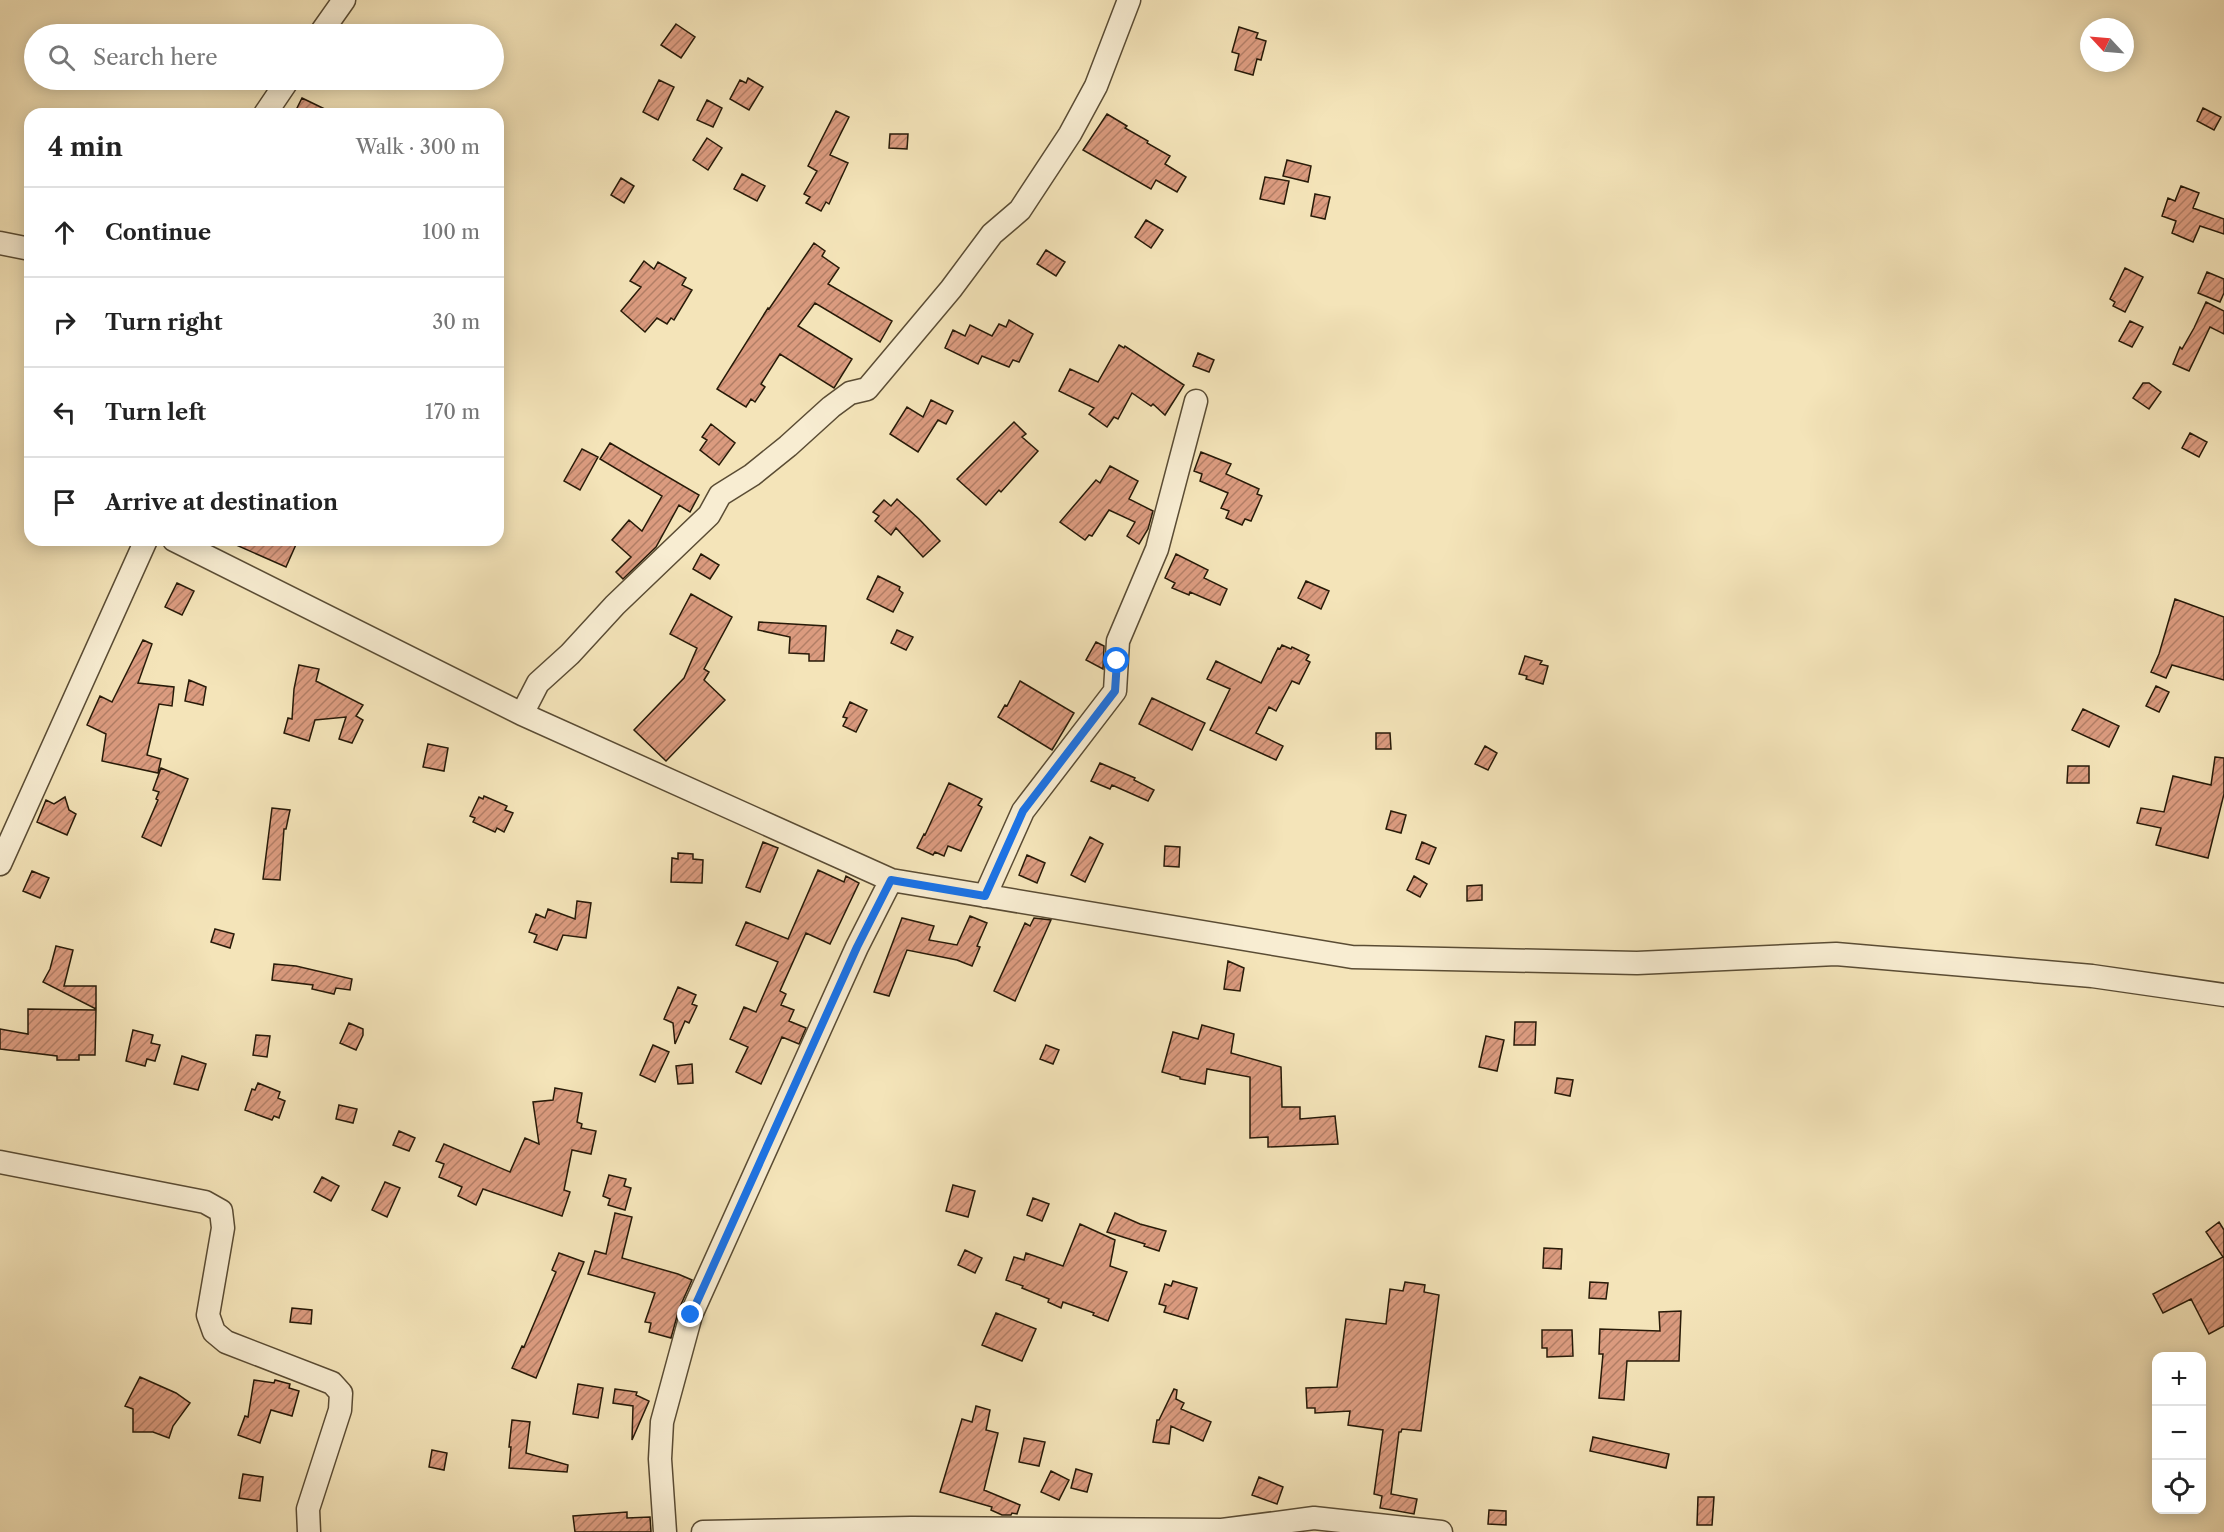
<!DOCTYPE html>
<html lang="en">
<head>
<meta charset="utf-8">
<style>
  body { margin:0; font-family:"Libre Caslon Text",serif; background:#f2f2f2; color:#222 }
  .controls { position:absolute; right:18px; bottom:18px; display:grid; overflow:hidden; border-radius:12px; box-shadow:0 3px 15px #0003 }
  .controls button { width:54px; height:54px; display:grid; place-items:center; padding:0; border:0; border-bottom:2px solid #e0e0e0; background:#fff; color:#222; font:30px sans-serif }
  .compass { position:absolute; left:2080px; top:18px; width:54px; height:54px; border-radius:50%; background:#fff; box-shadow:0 3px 15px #0003; rotate:296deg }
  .stop { position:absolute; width:18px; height:18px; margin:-14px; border:4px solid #1a73e8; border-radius:50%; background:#fff }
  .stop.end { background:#1a73e8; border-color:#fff; box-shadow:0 2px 6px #0008 }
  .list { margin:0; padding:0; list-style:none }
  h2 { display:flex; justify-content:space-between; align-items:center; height:78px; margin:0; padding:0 24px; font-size:26px }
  h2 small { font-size:20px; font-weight:400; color:#767676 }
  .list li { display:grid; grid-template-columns:39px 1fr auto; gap:18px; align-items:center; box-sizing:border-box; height:90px; padding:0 24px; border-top:2px solid #e0e0e0 }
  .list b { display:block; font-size:22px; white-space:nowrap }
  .list em { font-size:20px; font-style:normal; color:#767676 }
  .icon { flex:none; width:33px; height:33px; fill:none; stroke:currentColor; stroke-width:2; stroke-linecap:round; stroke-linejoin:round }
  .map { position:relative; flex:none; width:2224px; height:1532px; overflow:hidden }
  .search { position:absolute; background:#fff; box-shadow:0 3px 15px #0003; left:24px; top:24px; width:480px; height:66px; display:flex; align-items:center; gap:15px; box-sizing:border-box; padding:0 21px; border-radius:33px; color:#767676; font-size:22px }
  .panel { position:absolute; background:#fff; box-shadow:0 3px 15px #0003; left:24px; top:108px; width:480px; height:438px; border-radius:18px }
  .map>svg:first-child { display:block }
  .building { fill:url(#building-hatch); stroke:#271a08; stroke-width:1.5 }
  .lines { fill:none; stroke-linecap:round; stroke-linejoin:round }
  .street-casing { stroke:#5a4c34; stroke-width:25 }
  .street { stroke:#f8edd2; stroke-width:22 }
  .route { stroke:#1a73e8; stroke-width:8 }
</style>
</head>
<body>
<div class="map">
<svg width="2224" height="1532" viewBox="0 0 2224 1532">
  <defs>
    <pattern id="building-hatch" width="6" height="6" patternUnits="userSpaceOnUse" patternTransform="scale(1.5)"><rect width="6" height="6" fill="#db9b7f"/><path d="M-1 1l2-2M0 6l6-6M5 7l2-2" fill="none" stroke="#b27e66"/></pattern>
  </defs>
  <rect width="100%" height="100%" fill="#f4e4b9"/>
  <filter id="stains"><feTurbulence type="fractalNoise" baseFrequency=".00333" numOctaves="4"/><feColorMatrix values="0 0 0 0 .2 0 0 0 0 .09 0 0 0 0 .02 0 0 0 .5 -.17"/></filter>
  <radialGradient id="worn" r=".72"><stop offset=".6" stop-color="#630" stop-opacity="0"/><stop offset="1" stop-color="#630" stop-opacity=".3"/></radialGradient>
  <!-- building -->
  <path class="building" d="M676 24 695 37 681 58 661 45Z
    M1239 27 1258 33 1256 38 1266 41 1261 60 1257 59 1253 75 1235 70 1239 54 1232 52Z
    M748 78 763 87 749 110 730 99 740 80 746 83Z
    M659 80 674 87 658 120 643 112Z
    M302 98 335 114H294Z
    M707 100 722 108 713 127 697 120Z
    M2203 108 2221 117 2214 130 2197 121Z
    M836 111 849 117 830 155 848 163 829 204 826 202 821 211 806 203 810 197 804 194 817 171 808 166Z
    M1107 114 1127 126 1125 128 1148 141 1147 143 1170 156 1165 164 1186 177 1177 192 1156 180 1151 189 1083 150Z
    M890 134H908L907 149 889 148Z
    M707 138 722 148 708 170 693 160Z
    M1287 160 1311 166 1308 182 1283 176Z
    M742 174 765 186 757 201 734 189Z
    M1265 177 1289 181 1284 204 1260 199Z
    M621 178 634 186 624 203 611 195Z
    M2181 186 2199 193 2193 208 2224 219V234L2200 226 2193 242 2172 233 2176 221 2162 216 2168 198 2175 201Z
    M1315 194 1330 197 1325 219 1311 216Z
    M1146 220 1163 230 1151 248 1135 237Z
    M814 243 825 251 822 256 839 268 828 284 892 321 880 342 815 303 798 326 852 359 834 388 780 354 761 384 765 387 755 402 751 399 746 407 717 389 768 308 769 309Z
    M1046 250 1065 262 1056 276 1037 264Z
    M644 261 654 269 658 262 686 278 682 285 692 290 674 320 671 318 667 324 657 318 645 332 621 311 641 287 630 281Z
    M2125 268 2143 277 2125 312 2113 306 2115 302 2110 299Z
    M2207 272 2224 279V293L2220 302 2198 293Z
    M2206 302 2224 311V334L2210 327 2189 371 2173 364 2180 347 2182 349 2194 328Z
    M1009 320 1033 334 1019 362 1013 360 1009 367 982 356 978 364 945 348 953 330 965 336 970 325 992 336 999 324 1006 327Z
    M2130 321 2143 327 2132 347 2119 341Z
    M1119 345 1124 348 1125 346 1184 385 1165 415 1153 404 1151 406 1132 393 1118 419 1114 417 1107 427 1089 414 1094 408 1059 391 1070 369 1098 382Z
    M1198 353 1214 360 1209 372 1193 366Z
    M2143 383H2149L2161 392 2149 409 2133 398Z
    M931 400 953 411 946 424 938 420 918 452 890 434 907 407 923 417Z
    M1014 422 1026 434 1022 437 1038 451 1001 492 999 490 986 505 957 479Z
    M711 424 735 443 719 465 700 450 707 440 702 437Z
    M2190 433 2207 442 2199 457 2182 448Z
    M610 443 699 495 690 512 679 505 656 547 623 579 616 572 631 557 612 540 629 520 642 531 662 496 600 459Z
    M582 449 598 457 580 490 564 481Z
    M1201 452 1231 464 1226 474 1259 489 1257 494 1262 496 1251 521 1245 519 1242 525 1226 518 1229 511 1221 508 1228 493 1200 481 1202 474 1194 471Z
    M1110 466 1138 481 1129 499 1153 511 1148 529 1139 544 1127 536 1135 522 1109 510 1092 536 1089 535 1085 540 1060 522 1096 480 1100 483Z
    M897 499 919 519 940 541 923 557 896 528 891 535 875 521 879 516 873 512 884 500 891 506Z
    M225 540H298L286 567Z
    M701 554 719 565 710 579 693 569Z
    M1176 554 1208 570 1204 578 1227 589 1220 605 1190 592 1189 595 1172 588 1175 583 1165 578Z
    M878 576 900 587 899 590 903 593 893 612 867 599Z
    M1306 581 1329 591 1321 609 1298 598Z
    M177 583 194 591 182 615 165 607Z
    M691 594 732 617 704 669 709 672 704 680 725 700 666 761 634 730 684 678 697 648 670 634Z
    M2175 599 2224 617V680L2172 665 2166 678 2151 672 2159 654Z
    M759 622 826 626 824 661H809V654L789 653 790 637 758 630Z
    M897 630 913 637 906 650 891 643Z
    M143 640 152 644 138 683 174 687 172 706 159 704 147 755 161 759 158 773 102 761 106 734 87 725 100 696 112 702Z
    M1096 642 1104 646 1103 669 1086 660Z
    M1282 645 1291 649 1292 647 1309 655 1306 660 1310 662 1299 684 1292 681 1276 711 1269 707 1256 733 1283 746 1276 760 1210 730 1230 689 1207 679 1216 661 1261 683 1278 648 1280 649Z
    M1525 656 1542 661 1540 664 1548 666 1543 684 1526 679 1527 676 1519 674Z
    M299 665 319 669 316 681 363 705 356 716 363 720 352 743 339 739 346 717 315 720 309 741 284 733 288 718 292 719 294 689Z
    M189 680 206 687 203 705 185 701Z
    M1020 681 1074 713 1052 750 998 717 1005 705 1007 706Z
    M2156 686 2169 692 2159 712 2146 706Z
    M1152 698 1205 723 1192 750 1139 724Z
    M850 702 867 710 856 732 843 726 847 718 843 717Z
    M2083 709 2119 726 2109 747 2072 730Z
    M1376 733H1390L1391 749H1376Z
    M428 744 448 748 444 771 423 767Z
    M1485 746 1497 753 1488 770 1475 764Z
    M2215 757 2224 758V794L2208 858 2156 845 2161 828 2137 823 2141 808 2164 812 2173 776 2211 785Z
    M1100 763 1135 778 1134 780 1154 790 1148 801 1112 785 1110 789 1091 781Z
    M2068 766H2089V783H2067Z
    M161 768 188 779 161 846 142 837 158 800 156 799 159 792 153 790Z
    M949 783 982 799 978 805 982 807 961 851 948 846 944 856 935 852 933 855 917 848 924 834 925 835Z
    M484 796 507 806 505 810 513 813 504 832 497 828 495 832 473 822 475 818 470 816 479 797 483 799Z
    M65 797 69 810 76 814 67 835 37 822 46 800 54 804Z
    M272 808 290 810 286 829H284L280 880 263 879Z
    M1391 811 1406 815 1401 833 1386 829Z
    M1090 837 1103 844 1085 882 1071 875Z
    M763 842 778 848 760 892 746 887Z
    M1422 842 1436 848 1429 864 1416 859Z
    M1165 846 1180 847 1179 867 1164 866Z
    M678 853 693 854V859L703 860 702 883 671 882 672 858 678 859Z
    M1027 855 1045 863 1037 883 1019 875Z
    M818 870 844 882 846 876 859 883 830 944 806 933 780 991 786 994 781 1005 794 1010 789 1021 806 1028 799 1044 782 1037 761 1084 736 1072 748 1047 730 1039 744 1007 756 1012 778 962 736 945 746 922 788 939Z
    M32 871 49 878 40 898 23 891Z
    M1414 876 1427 884 1420 897 1407 890Z
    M1482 885V900L1467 901V886Z
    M577 901 591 903 586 938 563 935 557 950 534 942 537 935 529 932 536 914 545 918 548 909 575 919Z
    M970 916 987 923 977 946 980 947 972 966 957 960 907 950 889 996 874 992 902 918 934 926 929 940 957 945Z
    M1034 918 1051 920 1015 1001 994 991 1025 923 1030 926Z
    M215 929 234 934 230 948 211 942Z
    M56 946 73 950 64 986H96V1009L43 982 50 969Z
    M1228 961 1244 968 1240 991 1224 989Z
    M274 964 296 966 352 979 350 990 336 988 334 994 312 989 313 985 272 980Z
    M678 987 696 995 692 1004 697 1006 689 1023 685 1021 675 1044 673 1023 664 1019Z
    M28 1009 96 1010 95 1055H79V1060H57V1056L0 1049V1029L28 1034Z
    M1515 1022H1536L1535 1045H1514Z
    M349 1023 363 1029V1035L356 1050 340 1043Z
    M1202 1025 1234 1034 1231 1053 1281 1067 1282 1107H1300V1119L1335 1116 1338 1144 1268 1147V1137L1250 1138V1077L1207 1069 1205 1084 1180 1079V1077L1162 1072 1173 1032 1198 1039Z
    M133 1030 153 1035 151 1043 160 1045 155 1061 147 1059 145 1066 126 1061Z
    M256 1035 270 1036 267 1057 253 1055Z
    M1486 1036 1504 1040 1497 1071 1479 1067Z
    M653 1045 669 1052 655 1082 640 1075Z
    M1046 1045 1059 1050 1053 1064 1040 1059Z
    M182 1056 206 1064 198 1090 174 1084Z
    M692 1064 693 1083 678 1084 676 1066Z
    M1557 1078 1573 1080 1570 1096 1555 1093Z
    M258 1083 280 1092 278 1098 285 1101 279 1118 274 1116 272 1120 245 1110 252 1089 255 1090Z
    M555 1088 582 1093 577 1122 582 1124 581 1128 596 1131 591 1154 572 1150 564 1190 570 1192 562 1216 483 1189 476 1205 458 1196 462 1187 439 1177 444 1164 436 1161 444 1144 510 1172 525 1138 539 1144 533 1102 553 1100Z
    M339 1105 357 1109 353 1123 336 1119Z
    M399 1131 415 1138 409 1151 393 1145Z
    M609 1175 626 1179 624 1186 631 1188 625 1210 608 1205 610 1199 603 1196Z
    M322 1177 339 1186 331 1201 314 1192Z
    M385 1182 400 1188 387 1217 372 1210Z
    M953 1185 975 1191 968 1217 946 1211Z
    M1033 1198 1049 1204 1042 1221 1027 1215Z
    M615 1213 632 1217 622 1258 678 1274 692 1280 679 1309 671 1338 649 1332 651 1323 645 1322 655 1293 588 1274 595 1251 606 1254Z
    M1115 1213 1140 1224 1166 1231 1159 1251 1144 1246 1145 1244 1107 1232Z
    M2219 1222 2224 1230V1326L2209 1334 2191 1299 2163 1313 2153 1294 2223 1257 2206 1232Z
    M1080 1224 1115 1240 1110 1266 1127 1272 1108 1321 1093 1315 1094 1313 1063 1302 1061 1308 1048 1302 1049 1299 1022 1288 1023 1286 1006 1280 1014 1257 1024 1260 1026 1253 1063 1266Z
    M1544 1248 1562 1249 1561 1269 1543 1268Z
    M965 1250 982 1258 975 1273 958 1265Z
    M559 1253 584 1262 536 1378 512 1368 522 1346 524 1347 556 1272 552 1270Z
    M1173 1281 1197 1288 1188 1319 1164 1312 1166 1306 1159 1304 1165 1284 1171 1286Z
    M1405 1282 1425 1285 1424 1292 1439 1295 1421 1431 1402 1429 1401 1432H1399L1391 1494 1417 1499 1414 1514 1380 1508 1382 1496 1374 1494 1383 1430 1348 1425 1350 1411 1315 1413V1408H1307L1306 1388 1337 1387 1346 1319 1386 1324 1390 1289 1403 1291Z
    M1590 1282 1608 1283 1606 1299 1589 1298Z
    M292 1308 312 1310 311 1324 290 1322Z
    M1681 1311 1679 1361H1627L1624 1400 1599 1398 1603 1354H1599L1600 1329 1660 1331 1659 1312Z
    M996 1313 1036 1329 1022 1361 982 1345Z
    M1542 1330H1572L1573 1356 1547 1357V1348H1542Z
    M140 1377 176 1393 190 1403 173 1426 169 1438 153 1432H133V1409L125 1406Z
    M254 1380 274 1383 275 1380 290 1384 289 1388 299 1391 292 1416 271 1410 260 1443 238 1435 245 1416 248 1417Z
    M578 1384 603 1388 598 1418 573 1414Z
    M615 1389 637 1392 636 1395 649 1401 632 1440 633 1406 613 1403Z
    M1174 1389 1177 1390 1176 1399 1184 1403 1181 1409 1211 1422 1203 1441 1171 1426 1169 1444 1153 1442 1157 1420H1159Z
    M976 1406 990 1410 986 1430 998 1433 984 1490 1020 1505 1017 1514 1012 1513 1011 1515H1002L991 1510 992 1507 940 1492 962 1419 972 1422Z
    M512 1420 530 1422 526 1453 568 1465 567 1472 509 1468 511 1447H509Z
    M1593 1437 1669 1454 1666 1468 1590 1451Z
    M1024 1438 1045 1442 1039 1466 1019 1462Z
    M432 1450 447 1453 444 1470 429 1467Z
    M1076 1469 1092 1474 1087 1492 1071 1488Z
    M1051 1471 1069 1480 1059 1500 1041 1492Z
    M243 1474 263 1477 260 1501 239 1498Z
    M1259 1477 1283 1487 1277 1504 1252 1495Z
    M1698 1497H1714L1712 1525H1697Z
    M1489 1510 1506 1511V1525L1488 1524Z
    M627 1512V1518L650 1517 651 1532H575L573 1516Z"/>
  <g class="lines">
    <!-- street casing -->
    <g class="street-casing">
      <path id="street" d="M320 34 344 0
        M265 114 288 80
        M0 243 30 249
        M174 540 522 714 891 880 1352 957 1637 963 1836 954 2092 976 2224 995
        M522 714 538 683 570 654 615 605 709 515 720 495 752 475 788 446 831 407 850 393 867 389 951 289 992 234 1020 210 1070 134 1096 86 1129 0
        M0 864 146 540
        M985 896 1023 811 1115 691 1118 641 1157 549 1196 401
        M0 1162 205 1202 221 1211 223 1228 208 1315 214 1332 226 1342 332 1383 341 1393 340 1410 308 1509 309 1532
        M665 1532 660 1459 662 1422 691 1315 857 947 891 880
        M703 1532 911 1528 1222 1530 1314 1518 1441 1532"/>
    </g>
    <!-- street -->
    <use href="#street" class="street"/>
  </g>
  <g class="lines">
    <!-- route -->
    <path class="route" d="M691 1315 857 947 891 880 985 896 1023 811 1115 691 1117 661"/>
  </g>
  <rect width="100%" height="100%" filter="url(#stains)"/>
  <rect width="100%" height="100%" fill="url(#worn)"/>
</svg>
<div class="controls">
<button>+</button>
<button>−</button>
<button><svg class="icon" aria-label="locate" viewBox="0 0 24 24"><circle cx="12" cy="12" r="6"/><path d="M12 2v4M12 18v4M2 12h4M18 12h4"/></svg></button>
</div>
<svg class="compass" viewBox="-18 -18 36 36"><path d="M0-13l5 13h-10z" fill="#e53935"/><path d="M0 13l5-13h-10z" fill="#767676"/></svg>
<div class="stop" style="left:1117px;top:661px"></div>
<div class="stop end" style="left:691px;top:1315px"></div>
<div class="search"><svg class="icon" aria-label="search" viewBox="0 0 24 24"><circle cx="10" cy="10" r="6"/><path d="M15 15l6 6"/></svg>Search here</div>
<section class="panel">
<h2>4 min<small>Walk · 300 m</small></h2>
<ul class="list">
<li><svg class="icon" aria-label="ahead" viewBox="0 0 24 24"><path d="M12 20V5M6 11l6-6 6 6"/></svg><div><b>Continue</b></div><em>100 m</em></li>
<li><svg class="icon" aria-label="right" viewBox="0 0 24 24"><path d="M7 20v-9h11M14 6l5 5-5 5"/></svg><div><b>Turn right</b></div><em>30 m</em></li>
<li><svg class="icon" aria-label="left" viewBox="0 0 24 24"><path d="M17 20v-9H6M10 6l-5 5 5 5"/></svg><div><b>Turn left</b></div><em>170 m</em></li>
<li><svg class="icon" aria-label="arrive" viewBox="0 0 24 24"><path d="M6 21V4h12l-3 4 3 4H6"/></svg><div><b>Arrive at destination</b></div></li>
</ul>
</section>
</div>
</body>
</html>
